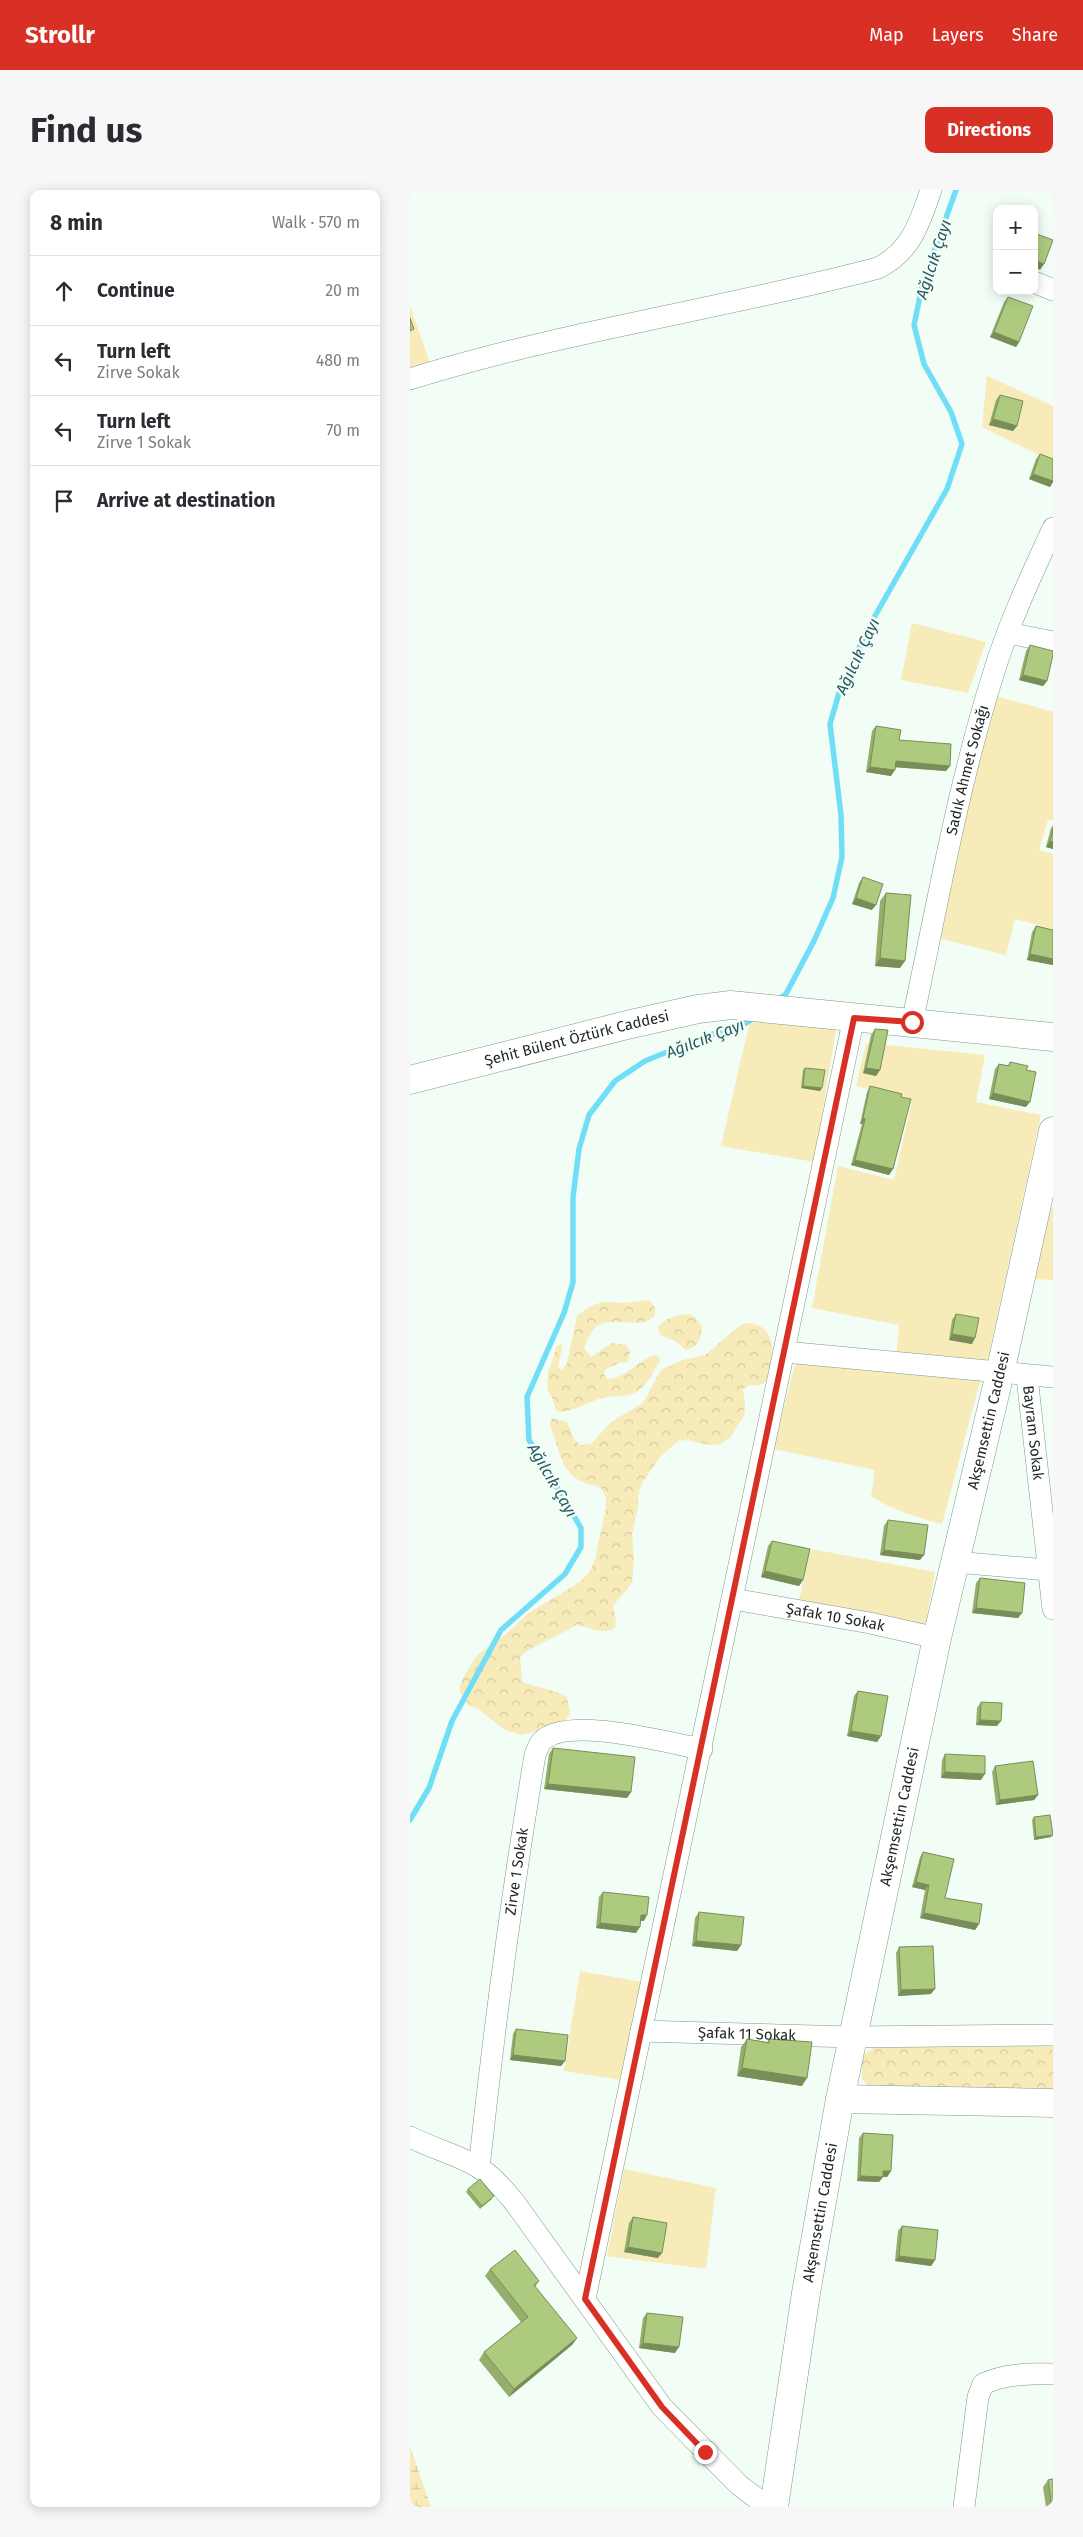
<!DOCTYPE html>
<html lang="en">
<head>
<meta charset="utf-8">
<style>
  body { margin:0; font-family:"Fira Sans",sans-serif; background:#f7f7f7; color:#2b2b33 }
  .controls { position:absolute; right:15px; top:15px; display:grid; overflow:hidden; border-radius:10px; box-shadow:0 2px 12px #0003 }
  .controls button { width:45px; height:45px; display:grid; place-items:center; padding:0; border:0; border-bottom:1px solid #e1e1e2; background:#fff; color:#2b2b33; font:25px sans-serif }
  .stop { position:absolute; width:15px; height:15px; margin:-11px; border:4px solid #d93025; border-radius:50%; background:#fff }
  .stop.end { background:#d93025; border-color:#fff; box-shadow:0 1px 5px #0008 }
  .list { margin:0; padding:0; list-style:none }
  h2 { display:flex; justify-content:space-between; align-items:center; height:65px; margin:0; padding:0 20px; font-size:21px }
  h2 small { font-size:16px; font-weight:400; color:#7c7c81 }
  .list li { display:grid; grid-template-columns:32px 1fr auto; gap:15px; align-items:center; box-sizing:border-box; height:70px; padding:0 20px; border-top:1px solid #e1e1e2 }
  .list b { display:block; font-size:19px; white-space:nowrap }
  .list p { margin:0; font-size:16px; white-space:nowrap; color:#7c7c81 }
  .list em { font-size:16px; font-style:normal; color:#7c7c81 }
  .icon { flex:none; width:28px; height:28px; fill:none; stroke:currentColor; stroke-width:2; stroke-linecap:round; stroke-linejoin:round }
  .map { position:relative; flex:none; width:643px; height:2317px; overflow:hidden; border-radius:10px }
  header { display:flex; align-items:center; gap:30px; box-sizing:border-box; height:70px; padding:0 25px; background:#d93025; color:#fff }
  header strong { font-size:24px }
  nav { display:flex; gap:28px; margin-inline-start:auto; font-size:18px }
  .intro { display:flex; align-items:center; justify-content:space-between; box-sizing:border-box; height:120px; padding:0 30px }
  h1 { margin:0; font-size:35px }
  .button { padding:12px 22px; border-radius:10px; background:#d93025; color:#fff; font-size:18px; font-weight:700 }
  main { display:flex; gap:30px; padding:0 30px }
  aside { flex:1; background:#fff; border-radius:10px; box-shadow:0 2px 12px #0003 }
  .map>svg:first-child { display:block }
  .forest { fill:url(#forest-crowns) }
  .wetland { fill:url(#wetland-marsh) }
  .garden { fill:#f7ebb9 }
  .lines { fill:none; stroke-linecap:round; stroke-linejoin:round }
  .stream { stroke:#71def8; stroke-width:5.5 }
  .street-casing { stroke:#7e9a87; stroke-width:22 }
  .secondary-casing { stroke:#7e9a87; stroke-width:29 }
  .street { stroke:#fff; stroke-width:21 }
  .secondary { stroke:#fff; stroke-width:28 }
  .wall { fill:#95ae6c }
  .shaded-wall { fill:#798d58 }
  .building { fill:#adca7e; stroke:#798d58 }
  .route { stroke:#d93025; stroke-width:6 }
  .labels { text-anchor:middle; stroke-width:5; stroke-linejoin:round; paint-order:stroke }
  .street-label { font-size:15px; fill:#1c2720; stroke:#f1fdf5 }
  .water-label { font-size:16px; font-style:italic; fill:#295964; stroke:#f1fdf5 }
</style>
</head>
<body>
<header>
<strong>Strollr</strong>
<nav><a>Map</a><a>Layers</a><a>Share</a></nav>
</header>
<div class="intro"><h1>Find us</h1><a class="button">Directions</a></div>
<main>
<aside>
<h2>8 min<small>Walk · 570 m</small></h2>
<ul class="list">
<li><svg class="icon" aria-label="ahead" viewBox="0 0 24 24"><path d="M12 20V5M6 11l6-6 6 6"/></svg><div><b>Continue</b></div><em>20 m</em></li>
<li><svg class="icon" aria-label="left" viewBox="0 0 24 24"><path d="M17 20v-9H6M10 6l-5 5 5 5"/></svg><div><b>Turn left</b><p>Zirve Sokak</p></div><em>480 m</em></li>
<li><svg class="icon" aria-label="left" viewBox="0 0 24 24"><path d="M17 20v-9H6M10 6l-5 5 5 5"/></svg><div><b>Turn left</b><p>Zirve 1 Sokak</p></div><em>70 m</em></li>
<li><svg class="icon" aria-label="arrive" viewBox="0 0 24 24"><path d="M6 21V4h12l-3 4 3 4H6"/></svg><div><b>Arrive at destination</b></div></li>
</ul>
</aside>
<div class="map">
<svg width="643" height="2317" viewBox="0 0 643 2317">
  <defs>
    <pattern id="forest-crowns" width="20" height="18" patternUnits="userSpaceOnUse" patternTransform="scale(1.25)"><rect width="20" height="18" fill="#f7ebb9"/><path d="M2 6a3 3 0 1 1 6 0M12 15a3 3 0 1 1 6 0" fill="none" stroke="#d3ca9f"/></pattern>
    <pattern id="wetland-marsh" width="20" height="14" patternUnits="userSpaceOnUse" patternTransform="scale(1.25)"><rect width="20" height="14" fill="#f7ebb9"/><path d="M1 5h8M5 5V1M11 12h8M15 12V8" fill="none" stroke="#d3ca9f"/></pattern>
  </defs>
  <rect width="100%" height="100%" fill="#f1fdf5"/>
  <!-- forest -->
  <path class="forest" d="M238 1110C245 1114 246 1119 244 1127 227 1141 196 1123 183 1140 179 1145 177 1152 174 1158L181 1167 202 1153 216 1155 220 1161 218 1172 209 1173 196 1179 194 1184 197 1189C215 1189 227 1171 245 1165L250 1168V1172C243 1181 238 1194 229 1200 219 1208 206 1205 195 1207 181 1210 160 1225 146 1221L142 1207 137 1200 138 1183 147 1156 151 1154 152 1159 148 1177 152 1180 157 1173 167 1126 179 1117 192 1112 214 1113Z
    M279 1124 285 1127 292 1136C291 1147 288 1158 276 1160L265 1151 250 1145 248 1137C256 1128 266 1125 279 1124Z
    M342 1133C347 1135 353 1137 356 1141 365 1150 366 1186 354 1193 349 1196 344 1196 339 1195L333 1199 335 1214 334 1226 320 1248 310 1254 300 1255 276 1250 268 1251 250 1267 232 1293 228 1305V1317L222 1345 224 1367 222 1393 203 1416 206 1430 205 1438C191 1446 180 1436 166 1435 148 1447 126 1453 110 1467L112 1491C122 1498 143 1498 157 1507L160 1524 156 1530 147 1535 112 1545 95 1540 68 1519 58 1515 49 1500 53 1488 67 1465 95 1445 117 1424 170 1392 180 1381 185 1369 196 1318V1308L191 1298C185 1294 179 1295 173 1292 149 1282 149 1255 140 1235L142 1228 157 1232 164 1249 170 1255 181 1254 201 1232 233 1213 251 1180 273 1170 295 1165 332 1134Z
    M643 1856V1899H470L457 1894 452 1889V1866L465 1857Z"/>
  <!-- wetland -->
  <path class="wetland" d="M0 2257 3 2265 21 2317H0Z"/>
  <!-- garden -->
  <path class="garden" d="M0 116 20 173 0 180Z
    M577 186 643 216V272L572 237Z
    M502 433 576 452 558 503 491 490Z
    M586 506 643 522V631L638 630 629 660 643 664V739L605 729 596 765 528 748 558 613Z
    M341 826 427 835 404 972 311 956Z
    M456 853 575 865 566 912 631 925 576 1178 486 1169 489 1135 402 1118 428 976 484 990 502 911 446 896Z
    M638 1018H643V1090L622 1089Z
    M387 1167 572 1184 532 1334C506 1327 484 1321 461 1306L465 1280 363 1259Z
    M401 1359 525 1382 515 1436 389 1410Z
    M170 1781 232 1792 211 1890 154 1881Z
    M214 1979 306 1998 296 2079 197 2066Z"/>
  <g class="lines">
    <!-- stream -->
    <path class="stream" d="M368 810 376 804 404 751 423 708 432 667 431 625 420 534 429 503 457 440 537 299 552 254 541 222 514 174 504 135 513 92 546 0
      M0 1630 19 1598 42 1531 91 1440 155 1384 171 1357V1338L119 1250 117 1207 154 1123 163 1092V1007L169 959 179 925 205 891 235 871 291 848 333 835 344 828"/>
    <!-- street casing -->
    <g class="street-casing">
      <g id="street">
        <path d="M624 92 643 100"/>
        <path d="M0 189C154 141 313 119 468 78 501 62 510 32 521 0"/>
        <path d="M598 443 643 452"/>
        <path id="s1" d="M502 833C527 717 547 599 583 485 598 435 621 386 643 338"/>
        <path d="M375 1162 643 1187"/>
        <path id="s2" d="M617 1187 643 1419"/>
        <path d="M545 1372 638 1380"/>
        <path id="s3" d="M323 1409 460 1433 527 1448"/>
        <path id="s4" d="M231 1841 443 1847 643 1845"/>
        <path d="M0 1947C22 1958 48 1965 68 1977 83 1986 94 2000 105 2013L252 2217 329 2295 358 2317"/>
        <path id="s5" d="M69 1978C84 1839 102 1702 125 1565 127 1560 129 1554 132 1551 157 1525 258 1553 292 1559"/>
        <path d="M175 2109 444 827"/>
        <path d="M554 2317 568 2207 573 2194C595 2184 619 2183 643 2184"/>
      </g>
    </g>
    <!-- secondary casing -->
    <g class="secondary-casing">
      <g id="secondary">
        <path id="s6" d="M0 890 221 834 288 819 321 815 643 847"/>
        <path d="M430 1909 643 1913"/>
        <path id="s7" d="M364 2317 396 2103 430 1909 527 1448 590 1183 643 941"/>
      </g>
    </g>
    <!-- street -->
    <use href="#street" class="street"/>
    <!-- secondary -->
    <use href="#secondary" class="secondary"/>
  </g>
  <!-- wall -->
  <path class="wall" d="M598 107 609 152 606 157 580 147 594 112Z
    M590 205 607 236 603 241 579 235 586 210Z
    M630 264 643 269V292L640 297 619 289 626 269Z
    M620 455 637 491 633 496 609 490 616 461Z
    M466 536 489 550 540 576 536 581 485 577 481 586 456 582 462 541Z
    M643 635V659L636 657 641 638Z
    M453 687 462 720 442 714 449 693Z
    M476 703 490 778 465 776 470 711Z
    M626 736 643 740V775L617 770 622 742Z
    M465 839 470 880 466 886 453 883 461 845Z
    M600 872 616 880V917L579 909 585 879 589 874 598 876Z
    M395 878 412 898 410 901 391 898 393 880Z
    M460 896 491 907 483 979 479 985 441 975 452 934H450L457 902Z
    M546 1124 562 1154 539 1150 542 1130Z
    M478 1330 510 1370 470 1365 474 1336Z
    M362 1351 393 1390 389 1396 351 1387 358 1356Z
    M570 1388 612 1423 608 1428 562 1423 566 1393Z
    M448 1501 471 1546 467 1552 437 1546 444 1506Z
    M571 1512 587 1536 566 1535 567 1518Z
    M143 1558 221 1602 217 1608 134 1599 139 1564Z
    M535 1564 571 1590 531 1588 532 1570Z
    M585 1576 628 1605 624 1610 586 1615 582 1582Z
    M624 1627 641 1647 624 1650 622 1630Z
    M513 1662 535 1708 569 1734 565 1740 510 1728 515 1700 502 1697 510 1667Z
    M193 1702 234 1731H230L226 1743 186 1738 189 1707Z
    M289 1722 331 1755 327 1761 282 1756 285 1728Z
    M489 1757 521 1804 488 1806 486 1763Z
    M106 1839 155 1871 151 1876 100 1870 103 1844Z
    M337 1849 357 1852 359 1849 392 1896 327 1886 331 1857Z
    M453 1943 481 1981 477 1987H473L469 1992 447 1991 449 1948Z
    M58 1999 82 2009 70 2019 56 2002Z
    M223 2027 248 2068 214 2062 219 2033Z
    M492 2036 525 2070 521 2076 485 2071 488 2041Z
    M80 2079 129 2091 125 2097 167 2148 162 2155 99 2207 69 2170 74 2162 111 2132 75 2086Z
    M237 2123 265 2163 229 2158 233 2128Z
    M638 2290 643 2317H636L633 2297Z"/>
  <!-- shaded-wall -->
  <path class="shaded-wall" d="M624 70 634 74 630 80 624 77Z
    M584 142 609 152 606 157 580 147Z
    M583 229 607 236 603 241 579 235Z
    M623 284 643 291V292L640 297 619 289Z
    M613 485 637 491 633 496 609 490Z
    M486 571 540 576 536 581 482 577Z
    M460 577 485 580 481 586 456 582Z
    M640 651 643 652V659L636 657Z
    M446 708 466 715 462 720 442 714Z
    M620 764 643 769V775L617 770Z
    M470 768 495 771 490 778 465 776Z
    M456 878 470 880 466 886 453 883Z
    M393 896 412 898 410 901 391 898Z
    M583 903 620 912 616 917 579 909Z
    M453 928 455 929 452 934H450Z
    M445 970 483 979 479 985 441 975Z
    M542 1144 565 1148 562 1154 539 1150Z
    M474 1360 514 1365 510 1370 470 1365Z
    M355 1381 393 1390 389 1396 351 1387Z
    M566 1418 612 1423 608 1428 562 1423Z
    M570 1530 591 1531 587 1536 566 1535Z
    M441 1541 471 1546 467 1552 437 1546Z
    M535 1582 575 1584 571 1590 531 1588Z
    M138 1594 221 1602 217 1608 134 1599Z
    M628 1605 624 1610 586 1615 590 1610Z
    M643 1645 641 1647 624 1650 626 1647Z
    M506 1692 519 1695 515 1700 502 1697Z
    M514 1723 569 1734 565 1740 510 1728Z
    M231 1725H237L234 1731 227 1730Z
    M190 1733 230 1737 226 1743 186 1738Z
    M286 1751 331 1755 327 1761 282 1756Z
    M525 1799 521 1804 488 1806 491 1800Z
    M103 1865 155 1871 151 1876 100 1870Z
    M332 1878 397 1888 392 1896 327 1886Z
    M473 1981H481L477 1987 469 1986Z
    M450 1986 473 1987 469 1992 447 1991Z
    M218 2057 252 2063 248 2068 214 2062Z
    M489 2066 525 2070 521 2076 485 2071Z
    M167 2148 162 2155 99 2207 104 2199Z
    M233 2153 269 2157 265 2163 229 2158Z"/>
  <!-- building -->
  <path class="building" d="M624 43 643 50 634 74 624 70Z
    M598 107 623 116 609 152 584 142Z
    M0 128 4 139 0 141Z
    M590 205 613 211 607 236 583 229Z
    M630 264 643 269V291L623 284Z
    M620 455 643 461V465L637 491 613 485Z
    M466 536 491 540 489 550 541 554 540 576 486 571 485 580 460 577Z
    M643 639V652L640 651Z
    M453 687 473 694 466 715 446 708Z
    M476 703 501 705 495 771 470 768Z
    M626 736 643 740V769L620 764Z
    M465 839 478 840 470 880 456 878Z
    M600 872 618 876 616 880 626 882 620 912 583 903 589 874 599 876Z
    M395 878 415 880 412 898 393 896Z
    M460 896 492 904 491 907 501 909 483 979 445 970 455 929 453 928Z
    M546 1124 569 1128 565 1148 542 1144Z
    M478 1330 518 1335 514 1365 474 1360Z
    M362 1351 400 1359 393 1390 355 1381Z
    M570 1388 615 1393 612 1423 566 1418Z
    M448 1501 478 1506 471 1546 441 1541Z
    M571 1512 592 1513 591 1531 570 1530Z
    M143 1558 225 1567 221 1602 138 1594Z
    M535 1564 575 1566V1584L535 1582Z
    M623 1571 628 1605 590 1610 585 1576Z
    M640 1625 643 1645 626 1647 624 1627Z
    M513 1662 544 1669 535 1708 572 1714 569 1734 514 1723 519 1695 506 1692Z
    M193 1702 239 1707 237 1725H231L230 1737 190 1733Z
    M289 1722 334 1727 331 1755 286 1751Z
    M523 1756 525 1799 491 1800 489 1757Z
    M106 1839 158 1845 155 1871 103 1865Z
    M337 1849 359 1853V1849L402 1852 397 1888 332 1878Z
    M453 1943 483 1945 481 1981H473V1987L450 1986Z
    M70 1989 84 2006 72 2016 58 1999Z
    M223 2027 257 2033 252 2063 218 2057Z
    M492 2036 528 2040 525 2070 489 2066Z
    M105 2060 129 2091 124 2095 167 2148 104 2199 74 2162 118 2127 80 2079Z
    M237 2123 273 2127 269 2157 233 2153Z
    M643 2289V2317H642L638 2290Z"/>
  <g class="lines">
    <!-- route -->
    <path class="route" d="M295 2262 252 2217 175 2109 444 828 502 832"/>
  </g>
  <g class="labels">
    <!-- street labels -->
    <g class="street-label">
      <text dy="5" stroke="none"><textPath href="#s1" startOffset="259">Sadık Ahmet Sokağı</textPath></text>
      <text dy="5" stroke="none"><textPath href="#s6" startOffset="172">Şehit Bülent Öztürk Caddesi</textPath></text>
      <text dy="5" stroke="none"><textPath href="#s7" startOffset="1108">Akşemsettin Caddesi</textPath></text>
      <text dy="5" stroke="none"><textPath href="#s2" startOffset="56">Bayram Sokak</textPath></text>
      <text dy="5" stroke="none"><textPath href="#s3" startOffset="104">Şafak 10 Sokak</textPath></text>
      <text dy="5" stroke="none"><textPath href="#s7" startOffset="702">Akşemsettin Caddesi</textPath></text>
      <text dy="5" stroke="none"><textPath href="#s5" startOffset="299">Zirve 1 Sokak</textPath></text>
      <text dy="5" stroke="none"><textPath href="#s4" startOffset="106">Şafak 11 Sokak</textPath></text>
      <text dy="5" stroke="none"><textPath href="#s7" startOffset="298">Akşemsettin Caddesi</textPath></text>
    </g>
    <!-- water labels -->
    <g class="water-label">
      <text transform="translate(523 69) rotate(-72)" y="6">Ağılcık Çayı</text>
      <text transform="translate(447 466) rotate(-65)" y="6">Ağılcık Çayı</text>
      <text transform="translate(295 848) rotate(-21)" y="6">Ağılcık Çayı</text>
      <text transform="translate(143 1290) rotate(60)" y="6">Ağılcık Çayı</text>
    </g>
  </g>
</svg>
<div class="controls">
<button>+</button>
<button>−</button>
</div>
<div class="stop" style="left:502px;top:832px"></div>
<div class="stop end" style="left:295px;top:2262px"></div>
</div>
</main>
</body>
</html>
